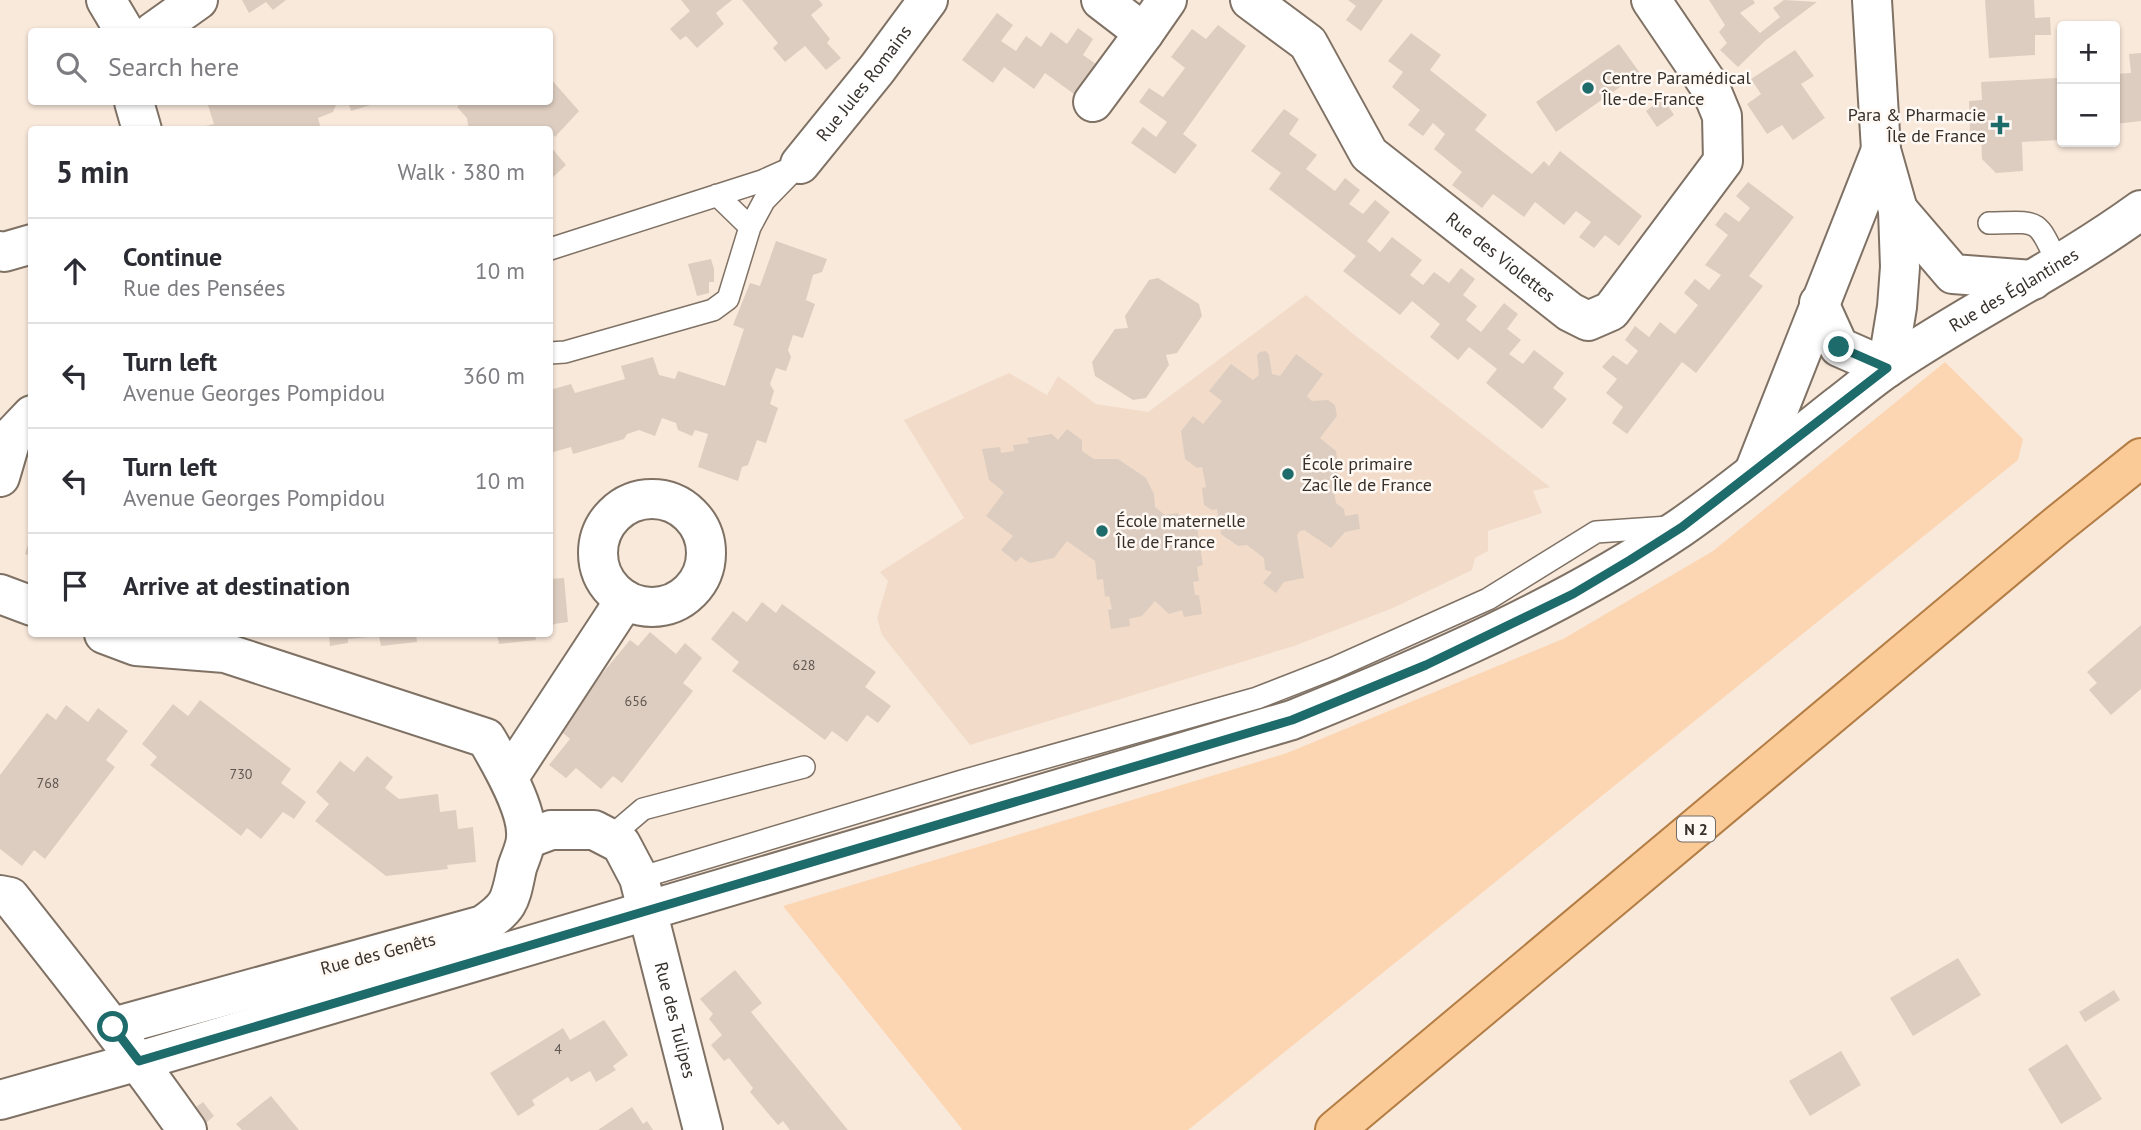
<!DOCTYPE html>
<html lang="en">
<head>
<meta charset="utf-8">
<style>
  body { margin:0; font-family:"PT Sans",sans-serif; background:#f7f7f7; color:#2b2b33 }
  .controls { position:absolute; right:21px; top:21px; display:grid; overflow:hidden; border-radius:7px; box-shadow:0 2px 5px #0004 }
  .controls button { width:63px; height:63px; display:grid; place-items:center; padding:0; border:0; border-bottom:2px solid #e1e1e2; background:#fff; color:#2b2b33; font:35px sans-serif }
  .stop { position:absolute; width:21px; height:21px; margin:-16px; border:5px solid #1e6b6b; border-radius:50%; background:#fff }
  .stop.end { background:#1e6b6b; border-color:#fff; box-shadow:0 2px 7px #0008 }
  .list { margin:0; padding:0; list-style:none }
  h2 { display:flex; justify-content:space-between; align-items:center; height:91px; margin:0; padding:0 28px; font-size:30px }
  h2 small { font-size:23px; font-weight:400; color:#7c7c81 }
  .list li { display:grid; grid-template-columns:46px 1fr auto; gap:21px; align-items:center; box-sizing:border-box; height:105px; padding:0 28px; border-top:2px solid #e1e1e2 }
  .list b { display:block; font-size:26px; white-space:nowrap }
  .list p { margin:0; font-size:23px; white-space:nowrap; color:#7c7c81 }
  .list em { font-size:23px; font-style:normal; color:#7c7c81 }
  .icon { flex:none; width:38px; height:38px; fill:none; stroke:currentColor; stroke-width:2; stroke-linecap:round; stroke-linejoin:round }
  .map { position:relative; flex:none; width:2141px; height:1130px; overflow:hidden }
  .search { position:absolute; background:#fff; box-shadow:0 2px 5px #0004; left:28px; top:28px; width:525px; height:77px; display:flex; align-items:center; gap:18px; box-sizing:border-box; padding:0 24px; border-radius:7px; color:#7c7c81; font-size:26px }
  .panel { position:absolute; background:#fff; box-shadow:0 2px 5px #0004; left:28px; top:126px; width:525px; height:511px; border-radius:7px }
  .map>svg:first-child { display:block }
  .built { fill:#f2dcc9 }
  .green { fill:#fcd6b3 }
  .building { fill:#ddcdc0 }
  .lines { fill:none; stroke-linecap:round; stroke-linejoin:round }
  .service-casing { stroke:#7f7265; stroke-width:24 }
  .minor-casing { stroke:#7f7265; stroke-width:42 }
  .secondary-casing { stroke:#7f7265; stroke-width:42 }
  .primary-casing { stroke:#b37d44; stroke-width:42 }
  .service { stroke:#fff; stroke-width:21 }
  .minor { stroke:#fff; stroke-width:38 }
  .secondary { stroke:#fff; stroke-width:38 }
  .primary { stroke:#faca97; stroke-width:38 }
  .route { stroke:#1e6b6b; stroke-width:9 }
  .poi-dot { fill:#1e6b6b; stroke:#fff8f3; stroke-width:2.5 }
  .labels { text-anchor:middle; stroke-width:5; stroke-linejoin:round; paint-order:stroke }
  .number-label { font-size:14px; fill:#605750 }
  .shield { fill:#fff8f3; stroke:#726c67; stroke-width:2 }
  .shield-label { font-size:16px; font-weight:bold; fill:#36302b }
  .poi-label { font-size:18px; fill:#36302b; stroke:#fff8f3; text-anchor:start }
  .street-label { font-size:18px; fill:#36302b; stroke:#fff8f3 }
</style>
</head>
<body>
<div class="map">
<svg width="2141" height="1130" viewBox="0 0 2141 1130">
  <rect width="100%" height="100%" fill="#f9e9db"/>
  <!-- built -->
  <path class="built" d="M1306 295 1357 337 1550 487 1533 491 1542 513 1488 531V551L1475 558 1472 570 1393 608 1294 646 970 745 882 635 877 618 888 581 880 572 964 518 904 420 1009 373 1047 395 1058 376 1096 404 1148 412Z"/>
  <!-- green -->
  <path class="green" d="M1945 362 2023 439 2018 460 1188 1130H961L962 1129 783 906 1287 753 1563 639 1713 551Z"/>
  <!-- building -->
  <path class="building" d="M242 0H286L273 10 266 2 249 13Z
    M681 0H732L716 13 724 24 697 48 686 36 680 40 670 29 690 11Z
    M742 0H819L823 5 811 15 830 39 827 43 841 58 826 70 805 46 785 62 773 48 778 43Z
    M1348 0H1383L1361 31 1346 20 1356 6Z
    M1709 0H1753L1755 3 1740 13 1760 33 1780 17 1773 8 1784 0 1817 2 1766 40 1738 67 1720 50 1727 43 1719 32 1725 25Z
    M1985 0H2034L2035 18 2050 17 2051 35H2035V55L1989 58Z
    M997 13 1013 25 1001 41 1016 51 1026 36 1041 47 1051 32 1067 44 1078 28 1093 39 1083 55 1096 64 1074 94 1045 73 1034 89 1004 67 993 83 962 60Z
    M1218 25 1246 46 1183 134 1197 145 1175 174 1131 143 1143 127 1156 137 1167 122 1139 102 1149 88 1163 97 1185 68 1171 57 1192 29 1206 39Z
    M1411 33 1441 55 1430 70 1487 115 1475 130 1503 152 1532 174 1544 161 1549 166 1560 151 1642 216 1619 246 1605 235 1594 248 1579 237 1591 222 1576 211 1564 225 1535 202 1524 217 1493 194 1482 208 1452 185 1462 172 1434 149 1445 134 1433 123 1423 136 1408 125 1420 110 1392 87 1403 72 1388 61Z
    M1619 44 1640 73 1556 132 1536 102Z
    M1795 50 1814 76 1801 84 1825 118 1793 140 1782 125 1767 134 1747 104 1761 94 1751 79Z
    M2141 53V121L2115 124V74L2131 73 2129 54Z
    M550 78 579 111 555 137 551 131 550 133V130H469L467 118 457 107 463 102H550Z
    M2057 78 2059 140 2022 142 2023 171 1996 173 1982 159 1981 132 1970 133 1969 101 1982 100 1981 82Z
    M1663 98 1674 115 1657 127 1646 111Z
    M207 102H346L336 105 333 112 318 118 321 129 318 130H207L206 126 214 124Z
    M348 102H380L351 111Z
    M1284 109 1299 119 1289 134 1317 155 1306 169 1335 191 1345 178 1360 190 1349 204 1363 214 1375 200 1390 212 1367 241 1380 252 1392 237 1422 260 1410 275 1423 285 1434 272 1449 283 1461 268 1475 279 1463 295 1477 306 1466 320 1481 332 1504 303 1518 314 1507 329 1521 340 1509 354 1523 364 1534 350 1564 373 1553 388 1567 399 1542 429 1486 383 1497 369 1469 347 1458 360 1430 337 1440 324 1412 301 1400 315 1343 271 1356 256 1269 189 1281 173 1251 151Z
    M550 146 566 165 550 180Z
    M1748 182 1794 217 1749 276 1763 286 1696 373 1682 362 1627 434 1612 423 1623 407 1606 393 1617 379 1602 367 1613 355 1627 365 1638 351 1625 340 1635 326 1649 337 1660 322 1675 334 1687 319 1698 305 1684 293 1695 279 1709 290 1721 275 1705 265 1728 235 1715 225 1725 212 1739 222 1750 208 1736 196Z
    M776 241 827 259 822 272 813 275 806 300 815 304 803 338 793 335 788 350 791 357 786 371 776 368 770 384 774 391 770 404 778 408 766 443 757 440 748 465 742 467 738 481 698 467 708 434 695 430 692 436 678 430 676 423 662 418 655 436 639 430 627 434 624 439 573 454 571 447 550 453V390L571 384 575 393 625 379 621 366 653 357 659 375 675 379 678 371 725 386 744 329 733 325 750 283 760 286Z
    M711 259 714 269V282H709V293L697 296 688 264Z
    M1158 278 1199 304 1202 316 1177 353 1166 355 1169 365 1146 398 1133 400 1095 376 1092 362 1115 329 1128 328 1125 316 1149 280Z
    M1266 351 1269 355 1272 374 1280 376 1296 354 1323 374 1307 396 1312 401 1328 400 1335 405 1337 416 1320 438 1336 451 1339 472 1332 481 1336 503 1344 509 1345 516 1358 514 1360 529 1345 532 1331 548 1304 530 1300 531 1297 535 1304 578 1284 582 1276 593 1263 583 1272 572 1265 570 1264 558 1247 545 1238 546 1221 534 1217 509 1212 510 1204 505 1202 488 1206 487 1202 467 1197 468 1185 459 1181 431 1193 416 1203 424 1222 401 1209 391 1231 364 1253 380 1259 375 1257 355 1260 352Z
    M1067 429 1082 440V451L1094 459H1118L1146 478 1154 494 1155 507 1165 515 1177 513 1197 527 1203 565 1197 567 1199 581 1193 582 1195 595H1199L1202 614 1184 617 1182 610 1169 614 1155 601 1142 616 1129 619 1130 626 1111 629 1108 610 1112 609 1109 596 1105 597 1103 579 1097 580 1095 561 1067 541 1054 558 1030 563 1021 557 1016 562 1001 550 1013 536 986 516 1004 492 989 480 982 449 1000 447 1001 453 1014 451 1013 445 1029 443 1027 438 1052 434 1058 440Z
    M31 535H32V556L25 554Z
    M564 578 568 622 554 624 550 629V579Z
    M762 602 776 613 782 604 876 672 865 687 891 706 878 723 867 715 847 742 832 731 825 740 732 671 739 662 711 639 733 611 747 622Z
    M2141 625V689L2111 715 2089 690 2097 683 2087 672Z
    M650 632 676 654 685 643 702 658 683 683 693 691 622 783 613 776 601 789 576 768 566 778 549 765 570 739 557 728 630 640 638 646Z
    M329 634H416L417 642 381 646 379 636 348 639V643L330 646Z
    M497 634H535L536 640 499 644Z
    M200 700 291 769 281 783 306 802 294 819 283 812 261 839 247 828 241 836 150 765 157 757 142 744 173 704 188 716Z
    M66 705 88 722 98 708 128 731 106 760 115 767 45 859 34 850 22 866 0 849V775L47 713 56 720Z
    M367 756 393 777 385 788 399 799 438 794 440 812 456 810 458 829 473 827 476 862 447 865 448 869 386 876 315 821 329 804 316 792 340 761 354 772Z
    M1958 958 1981 995 1913 1036 1890 998Z
    M735 970 762 1003 751 1012 848 1130H790L783 1121 778 1125 750 1092 753 1088 729 1058 724 1061 711 1045 722 1035 709 1019 713 1014 700 999Z
    M2114 990 2120 1000 2085 1022 2079 1012Z
    M604 1020 628 1055 613 1066 616 1070 596 1082 590 1071 571 1082 568 1077 532 1100 535 1105 518 1116 490 1073 563 1028 570 1040Z
    M2067 1044 2102 1099 2061 1124 2028 1069Z
    M1841 1051 1861 1085 1810 1116 1789 1081Z
    M271 1096 299 1130H242L236 1124Z
    M203 1102 214 1116 200 1128 188 1113Z
    M632 1107 643 1124 647 1121 653 1130H598Z"/>
  <g class="lines">
    <!-- service casing -->
    <g class="service-casing">
      <path id="service" d="M717 195 750 227
        M1989 223C2040 222 2036 217 2058 264
        M550 249 762 181 800 164 764 201 750 227 728 299 713 310 565 352 550 353
        M609 838 643 809 804 767
        M639 878 962 781 1257 698 1334 668 1488 599 1596 532 1669 527"/>
    </g>
    <!-- minor casing -->
    <g class="minor-casing">
      <g id="minor">
        <path d="M106 0 125 32"/>
        <path d="M1101 0 1144 33 1167 0"/>
        <path id="s1" d="M1250 0 1308 43 1369 154 1570 312 1588 321 1611 311 1723 161 1722 116 1710 87 1651 0"/>
        <path d="M153 32 198 0"/>
        <path d="M134 102 142 130"/>
        <path d="M1093 102 1144 33"/>
        <path id="s2" d="M800 164 877 69 928 0"/>
        <path d="M1898 210 1953 274 2033 280"/>
        <path d="M0 251 4 252 32 244"/>
        <path d="M1819 303 1839 347 1887 368 1897 307 1900 267 1898 210 1881 150 1872 0"/>
        <path d="M1754 472 1881 150"/>
        <path d="M0 477 12 436 32 415"/>
        <circle cx="652" cy="553" r="54"/>
        <path d="M0 594 32 606"/>
        <path d="M104 634 136 646 225 653 486 738C500 762 528 809 526 837 526 847 520 858 517 868 510 900 511 906 483 925L113 1027"/>
        <path d="M509 777 625 600"/>
        <path id="s3" d="M527 839 551 830H594L621 844 639 878 703 1130"/>
        <path d="M0 895 10 897C71 974 131 1050 187 1130"/>
      </g>
    </g>
    <!-- secondary casing -->
    <g class="secondary-casing">
      <g id="secondary">
        <path id="s4" d="M0 1100 139 1061 1292 720C1426 666 1560 609 1680 528 1735 490 1787 446 1839 405 1856 392 1872 378 1890 366 1971 311 2061 268 2141 210"/>
      </g>
    </g>
    <!-- primary casing -->
    <g class="primary-casing">
      <path id="primary" d="M1335 1130 2055 527 2141 458"/>
    </g>
    <!-- service -->
    <use href="#service" class="service"/>
    <!-- minor -->
    <use href="#minor" class="minor"/>
    <!-- secondary -->
    <use href="#secondary" class="secondary"/>
    <!-- primary -->
    <use href="#primary" class="primary"/>
  </g>
  <g class="lines">
    <!-- route -->
    <path class="route" d="M113 1027 139 1061 1292 720 1426 665 1573 594 1630 560 1682 527 1887 368 1839 347"/>
  </g>
  <!-- markers -->
  <g class="poi-dot">
    <circle cx="1588" cy="88" r="7"/>
    <path d="M1996.5 114.5h7v7h7v7h-7v7h-7v-7h-7v-7h7z"/>
    <circle cx="1288" cy="474" r="7"/>
    <circle cx="1102" cy="531" r="7"/>
  </g>
  <g class="labels">
    <!-- number labels -->
    <g class="number-label">
      <text x="804" y="670">628</text>
      <text x="636" y="706">656</text>
      <text x="241" y="779">730</text>
      <text x="48" y="788">768</text>
      <text x="558" y="1054">4</text>
    </g>
    <!-- shield labels -->
    <rect class="shield" x="1677" y="816.5" width="38" height="25" rx="5"/>
    <g class="shield-label">
      <text x="1696" y="835">N 2</text>
    </g>
    <!-- poi labels -->
    <g class="poi-label">
      <text x="1602" y="84">Centre Paramédical<tspan x="1602" dy="21">Île-de-France</tspan></text>
      <text x="1986" y="121" text-anchor="end">Para &amp; Pharmacie<tspan x="1986" dy="21">Île de France</tspan></text>
      <text x="1302" y="470">École primaire<tspan x="1302" dy="21">Zac Île de France</tspan></text>
      <text x="1116" y="527">École maternelle<tspan x="1116" dy="21">Île de France</tspan></text>
    </g>
    <!-- street labels -->
    <g class="street-label">
      <text dy="6" stroke="none"><textPath href="#s2" startOffset="103">Rue Jules Romains</textPath></text>
      <text dy="6" stroke="none"><textPath href="#s1" startOffset="366">Rue des Violettes</textPath></text>
      <text dy="6" stroke="none"><textPath href="#s4" startOffset="2191">Rue des Églantines</textPath></text>
      <text transform="translate(378 954) rotate(-15)" y="6">Rue des Genêts</text>
      <text dy="6" stroke="none"><textPath href="#s3" startOffset="284">Rue des Tulipes</textPath></text>
    </g>
  </g>
</svg>
<div class="controls">
<button>+</button>
<button>−</button>
</div>
<div class="stop" style="left:113px;top:1027px"></div>
<div class="stop end" style="left:1839px;top:347px"></div>
<div class="search"><svg class="icon" aria-label="search" viewBox="0 0 24 24"><circle cx="10" cy="10" r="6"/><path d="M15 15l6 6"/></svg>Search here</div>
<section class="panel">
<h2>5 min<small>Walk · 380 m</small></h2>
<ul class="list">
<li><svg class="icon" aria-label="ahead" viewBox="0 0 24 24"><path d="M12 20V5M6 11l6-6 6 6"/></svg><div><b>Continue</b><p>Rue des Pensées</p></div><em>10 m</em></li>
<li><svg class="icon" aria-label="left" viewBox="0 0 24 24"><path d="M17 20v-9H6M10 6l-5 5 5 5"/></svg><div><b>Turn left</b><p>Avenue Georges Pompidou</p></div><em>360 m</em></li>
<li><svg class="icon" aria-label="left" viewBox="0 0 24 24"><path d="M17 20v-9H6M10 6l-5 5 5 5"/></svg><div><b>Turn left</b><p>Avenue Georges Pompidou</p></div><em>10 m</em></li>
<li><svg class="icon" aria-label="arrive" viewBox="0 0 24 24"><path d="M6 21V4h12l-3 4 3 4H6"/></svg><div><b>Arrive at destination</b></div></li>
</ul>
</section>
</div>
</body>
</html>
